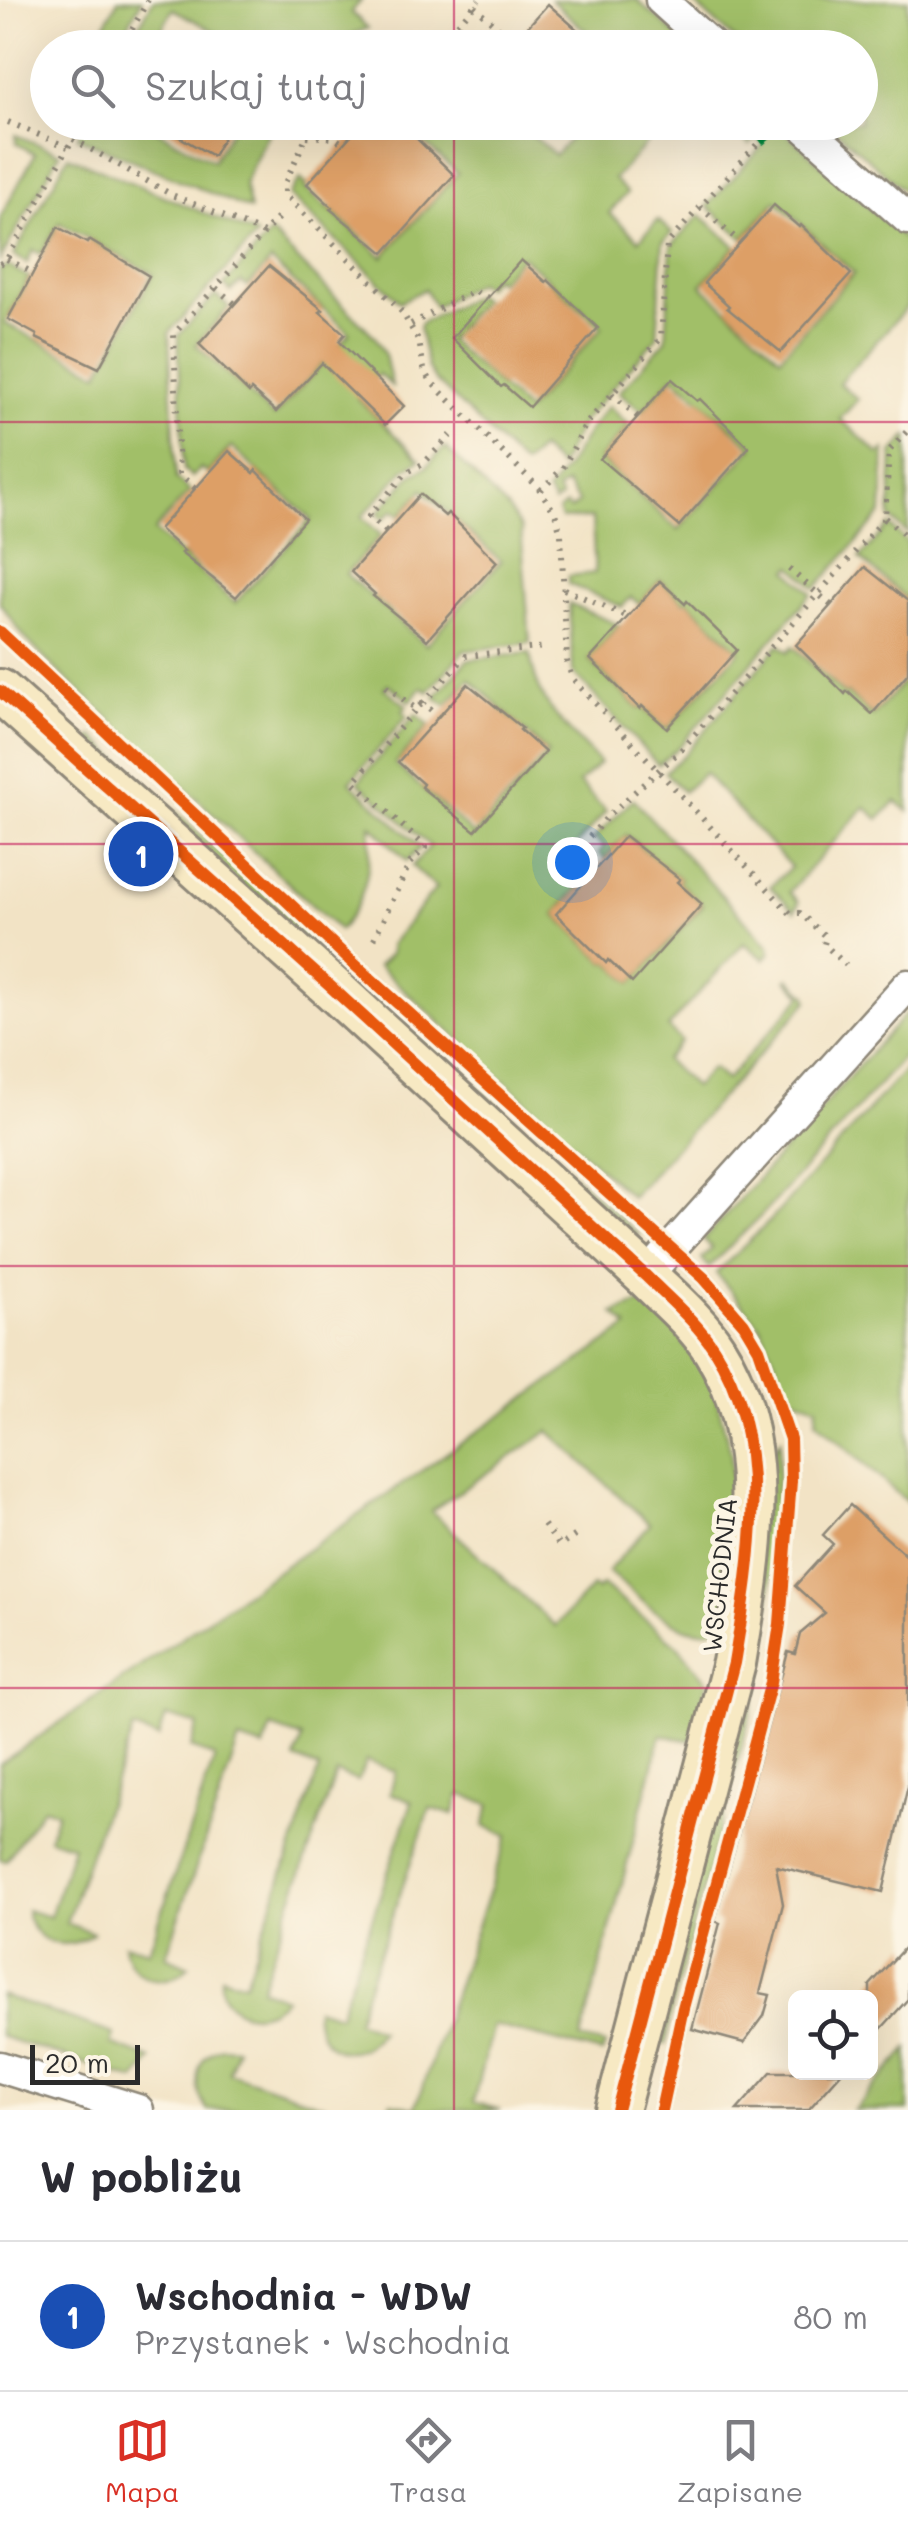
<!DOCTYPE html>
<html lang="pl">
<head>
<meta charset="utf-8">
<style>
  body { margin:0; font-family:Mali,sans-serif; background:#f7f7f7; color:#2b2b33 }
  .controls { position:absolute; right:30px; bottom:30px; display:grid; overflow:hidden; border-radius:15px; box-shadow:0 10px 40px #0002 }
  .controls button { width:90px; height:90px; display:grid; place-items:center; padding:0; border:0; border-bottom:2px solid #e1e1e2; background:#fff; color:#2b2b33; font:50px sans-serif }
  .scale { position:absolute; left:30px; bottom:25px; width:110px; box-sizing:border-box; padding-left:10px; border:5px solid #2b2b2b; border-top:0; font-size:28px; line-height:35px; white-space:nowrap; color:#2b2b2b; -webkit-text-stroke:8px #fcf5e5; paint-order:stroke }
  .you { position:absolute; left:572px; top:862px; width:35px; height:35px; margin:-25px; border:8px solid #fff; border-radius:50%; background:#1a73e8; box-shadow:0 0 0 15px #1a73e833 }
  .badge { display:grid; place-items:center; width:65px; height:65px; border-radius:50%; background:#d93025; color:#fff; font-size:32px; font-weight:700 }
  .pin { position:absolute; translate:-50% -50%; border:5px solid #fff; box-shadow:0 2px 10px #0006 }
  .list { margin:0; padding:0; list-style:none }
  h2 { display:flex; justify-content:space-between; align-items:center; height:130px; margin:0; padding:0 40px; font-size:42px }
  h2 small { font-size:32px; font-weight:400; color:#7c7c81 }
  .list li { display:grid; grid-template-columns:65px 1fr auto; gap:30px; align-items:center; box-sizing:border-box; height:150px; padding:0 40px; border-top:2px solid #e1e1e2 }
  .list b { display:block; font-size:38px; white-space:nowrap }
  .list p { margin:0; font-size:32px; white-space:nowrap; color:#7c7c81 }
  .list em { font-size:32px; font-style:normal; color:#7c7c81 }
  .icon { flex:none; width:55px; height:55px; fill:none; stroke:currentColor; stroke-width:2; stroke-linecap:round; stroke-linejoin:round }
  .map { position:relative; flex:none; width:908px; height:2110px; overflow:hidden }
  .search { position:absolute; background:#fff; box-shadow:0 10px 40px #0002; left:30px; right:30px; top:30px; height:110px; display:flex; align-items:center; gap:25px; box-sizing:border-box; padding:0 35px; border-radius:55px; color:#7c7c81; font-size:38px }
  .sheet { height:280px; background:#fff }
  nav { display:flex; justify-content:space-around; align-items:center; box-sizing:border-box; height:140px; border-top:2px solid #e1e1e2; background:#fff; font-size:28px; color:#7c7c81 }
  nav a { display:grid; justify-items:center; gap:5px }
  nav .on { color:#d93025 }
  .map>svg:first-child { display:block }
  .green { fill:#a1bf67; stroke:#667549; stroke-width:2.5 }
  .building { fill:#dd9f66 }
  .lines { fill:none; stroke-linecap:round; stroke-linejoin:round }
  .street-casing { stroke:#8e8778; stroke-width:35 }
  .secondary-casing { stroke:#8e8778; stroke-width:48 }
  .path { stroke:#8e8778; stroke-width:6; stroke-dasharray:2.5 8; stroke-linecap:butt }
  .street { stroke:#fff; stroke-width:30 }
  .secondary { stroke:#f7e9c3; stroke-width:42 }
  .quiet { stroke:#00873e; stroke-width:10; stroke-dasharray:20 10; stroke-linecap:butt }
  .cycleway-casing { stroke:#fcf5e5; stroke-width:19 }
  .cycleway { stroke:#e8590c; stroke-width:12 }
  .grid { fill:none; stroke:#c2185b; stroke-width:2.5; stroke-opacity:0.55 }
  .labels { text-anchor:middle; stroke-width:10; stroke-linejoin:round; paint-order:stroke }
  .street-label { font-size:25px; fill:#2b2b2b; stroke:#fcf5e5 }
</style>
</head>
<body>
<div class="map">
<svg width="908" height="2110" viewBox="0 0 908 2110">
  <rect width="100%" height="100%" fill="#fcf5e5"/>
  <filter id="ink" filterUnits="userSpaceOnUse"><feTurbulence type="fractalNoise" baseFrequency=".01" numOctaves="2"/><feDisplacementMap in="SourceGraphic" scale="20" xChannelSelector="R" yChannelSelector="G"/><feConvolveMatrix kernelMatrix="1 2 1 2 8 2 1 2 1" color-interpolation-filters="sRGB"/></filter>
  <filter id="wash" filterUnits="userSpaceOnUse"><feTurbulence type="fractalNoise" baseFrequency=".0048" numOctaves="4" result="noise"/><feDisplacementMap in="SourceGraphic" scale="40" xChannelSelector="R" yChannelSelector="G"/><feGaussianBlur stdDeviation="2.25" result="paint"/><feColorMatrix in="noise" values="0 0 0 0 0 0 0 0 0 0 0 0 0 0 0 0 0 1.4 0 .05"/><feComposite in="paint" operator="in"/></filter>
  <g filter="url(#wash)">
    <rect width="100%" height="100%" fill="#f2e3c5"/>
    <!-- green -->
    <path class="green" d="M118 0H142L116 47H93Z
      M153 0H362L351 12 368 28 323 47H244L173 9 156 40 149 36 139 47 130 42Z
      M551 0H637L690 47H604Z
      M690 0H908V194L827 123 860 122V48L743 47Z
      M85 123H143L213 161 235 123H273L244 184 250 210 77 137Z
      M402 123H518L555 155 584 123H665L614 179 627 193 609 213 639 240 658 220 672 233 663 242 657 337 583 421 559 467 540 449 523 465 435 380 428 369 419 328 421 323 476 295 482 300 448 340 527 411 602 327 522 256 499 281 494 277 485 287 478 282 435 307 425 289 400 302 289 195 300 179 306 184 304 187 383 257 458 173Z
      M736 123H775L908 242V306L839 383 858 399 840 419 879 454 885 450 882 513 816 588 792 566 788 570 812 593 679 747 658 765 573 672 569 604 619 625 589 660 639 709 642 707 667 729 740 651 687 600 684 602 660 580 639 604 631 597 622 607 568 584V576L595 573 592 518 561 519 558 511 566 505 570 510 579 503 566 484 557 491 561 498 554 503 547 491C573 464 583 433 608 406L629 425 599 459 678 530 753 447 674 376 642 411 619 392 666 340 671 246 700 215 736 246 701 285 780 357 854 273 776 201 743 238 707 206 763 145 756 138 750 145 733 131Z
      M16 135 60 153 0 260V218L35 154 16 143Z
      M68 156 257 235 169 333 176 479 190 491 154 531 235 603 311 519 231 447 207 473 201 468 192 477 184 470 178 336 215 295 229 307 196 345 274 417 350 333 271 261 247 287 241 282 231 292 224 285 271 233 375 337 385 355 392 386 379 374 357 398 420 460 405 469 362 517 381 535 346 574 426 645 501 561 423 490 400 515 393 510 383 519 377 514 411 475 426 467 445 447 508 509 521 529 530 643 464 651 428 692 422 687 410 701 388 684 384 688 407 706 403 711 407 716 350 782 421 847 407 861 371 825C370 864 368 900 339 930L47 661 24 637 0 603V269L8 266 29 277 5 323 99 373 153 274 59 223 41 254 33 250 27 263 14 255Z
      M908 436V534L890 518 893 453Z
      M889 525 908 543V600L860 558Z
      M779 644 788 652 793 646 844 695 847 693 873 716 908 677V811L896 801 879 819 865 807 789 892 799 902 795 911 770 887 791 867 704 773 683 792 665 772 685 754Z
      M530 653C536 705 566 727 600 763L579 783 606 811 565 858 587 877 555 914 605 963 608 961 632 983 703 905 678 882 680 879 626 835 604 858 599 853 604 847 594 838 633 799 769 946 770 953 764 959 744 943 668 1027 681 1041 665 1060 694 1087 712 1068 726 1080 803 995 787 980 789 978 807 995 808 1001 631 1197 378 966 391 953 390 945 436 888 412 866 430 846 358 782 416 714 429 725 395 764 474 835 548 753 470 679 446 705 435 697 467 660Z
      M93 736 322 947 310 945 86 744Z
      M364 984 639 1235 631 1234 366 995Z
      M908 1011V1052L763 1214 709 1267 702 1259 712 1248 703 1240Z
      M908 1066V1503L816 1421 817 1406 790 1396 760 1326 716 1273 770 1221Z
      M641 1303 650 1305 679 1335 713 1385 731 1453 733 1504 724 1620C695 1656 632 1592 608 1571L650 1524 549 1431 431 1511 555 1626 593 1586 597 1590 602 1585 677 1645 708 1682 692 1741 661 1735 581 2039 605 2045 602 2053 493 2025 473 2102 500 2110H388L391 2102 415 2109 508 1835 484 1826 490 1804 460 1794 453 1815 430 1808 356 2020 380 2030C358 2068 312 2051 316 2008L339 2015 412 1802 390 1793 396 1771 366 1761 358 1781 336 1773 261 1988 285 1998C263 2026 218 2016 221 1976L245 1983 319 1769 295 1759 302 1738 271 1727 264 1748 239 1740 166 1956 189 1966C166 1992 127 1979 124 1944L149 1951 215 1757 191 1748 198 1725 166 1716 159 1738 133 1729 66 1923 93 1933C67 1954 31 1944 26 1910L50 1917 73 1846 49 1838 57 1812 43 1807 6 1861 0 1859V1764L628 1327 614 1313Z
      M780 1440 770 1599 760 1679 672 2006 666 2044 653 2041 770 1454Z
      M0 1995 114 2034 111 2044 151 2059 135 2080 0 2036Z
      M222 2047 236 2048 229 2072 338 2110H207C192 2088 193 2055 222 2047Z
      M908 2049V2110H854Z"/>
    <g id="blocks">
      <!-- building -->
      <path class="building" d="M548 4 598 48H509Z
        M153 122H232L213 156Z
        M363 122H400L454 175 384 253 330 209 332 207 307 184Z
        M774 205 799 227 801 225 851 274 781 352 727 308 729 306 704 283Z
        M58 227 87 243 89 240 149 276 99 368 36 338 37 335 8 319Z
        M521 260 546 282 548 280 598 328 529 407 504 385 501 387 452 338Z
        M269 266 323 310 320 312 345 334 339 341 404 406 385 425 322 363 276 412 251 390 249 393 199 344Z
        M672 379 697 401 700 399 749 447 679 526 600 459Z
        M229 451 254 473 256 470 305 519 236 597 181 553 184 551 159 529Z
        M420 494 445 516 448 513 497 562 427 640 373 596 375 594 351 572Z
        M865 567 908 601V673L872 714 847 691 845 694 796 645Z
        M660 581 685 604 687 601 737 650 667 728 642 706 640 709 590 659Z
        M468 684 522 728 520 730 545 752 475 831 421 787 423 784 398 762Z
        M625 836 680 879 677 882 702 904 632 983 608 960 606 963 556 914Z
        M850 1505 908 1557V1786L883 1892 776 1866 783 1904 760 1993 770 1995 764 2016 744 2043 692 2029 720 1923 715 1921 788 1652 795 1654 800 1634 825 1613 795 1586 833 1544 823 1535Z
        M908 1944V1999L870 2041V1985Z
        M771 2072H842L808 2110H737Z"/>
    </g>
  </g>
  <g filter="url(#ink)">
    <use href="#blocks" fill-opacity="0" stroke="#8e8778" stroke-width="2.5"/>
    <g class="lines">
      <!-- street casing -->
      <g class="street-casing">
        <path id="street" d="M661 0 714 48
          M799 122 908 219
          M646 1276 908 985
          M0 2067 138 2110"/>
      </g>
      <!-- secondary casing -->
      <g class="secondary-casing">
        <path id="secondary" d="M0 691 331 987 646 1276C669 1299 696 1321 714 1349 773 1441 751 1561 734 1663L617 2110"/>
      </g>
      <!-- path -->
      <path class="path" d="M474 6 514 42
        M122 48 148 0
        M437 48 479 0
        M8 122 68 147
        M313 122 285 183V195L402 312 419 341 424 369 432 383 538 487 555 513 561 534 567 661 572 678 790 913H800L826 937 824 944 846 965
        M307 136 335 138 344 144
        M73 139 172 195 264 233 279 217
        M700 207 740 242
        M7 259 33 273
        M0 264 7 259 82 122
        M216 288 235 304
        M411 324 474 291 488 298
        M612 394 638 417
        M195 488 179 474 174 334 264 233
        M541 490 563 468 586 424 661 338 667 244 760 141
        M885 518 908 538
        M386 531 369 516 407 472 423 464 454 432
        M789 569 831 605
        M564 589 628 617
        M386 686 416 709 423 703
        M439 717 423 703 466 656 546 647
        M591 874 572 856 609 815 681 750 885 518 889 451 908 430
        M374 939 410 863 426 847 354 782 416 709
        M544 1525 560 1546 576 1535"/>
      <!-- street -->
      <use href="#street" class="street"/>
      <!-- secondary -->
      <use href="#secondary" class="secondary"/>
      <!-- quiet -->
      <path class="quiet" d="M760 141 784 122"/>
      <!-- cycleway casing -->
      <g class="cycleway-casing">
        <path id="cycleway" d="M0 632 353 963 704 1278 744 1324 759 1349 790 1439 791 1481 780 1624 771 1682 683 2008 661 2110
          M0 691 331 987 646 1276C669 1299 696 1321 714 1349 773 1441 751 1561 734 1663L617 2110"/>
      </g>
      <!-- cycleway -->
      <use href="#cycleway" class="cycleway"/>
    </g>
  </g>
  <!-- grid -->
  <path class="grid" d="M454 0V48M454 122V2110M0 422H908M0 844H908M0 1266H908M0 1688H908"/>
  <g class="labels">
    <!-- street labels -->
    <g class="street-label">
      <text transform="translate(720 1575) rotate(-84)" y="9">WSCHODNIA</text>
    </g>
  </g>
</svg>
<div class="controls">
<button><svg class="icon" aria-label="locate" viewBox="0 0 24 24"><circle cx="12" cy="12" r="6"/><path d="M12 2v4M12 18v4M2 12h4M18 12h4"/></svg></button>
</div>
<div class="scale">20 m</div>
<div class="you"></div>
<div class="pin badge" style="left:141px;top:854px;background:#1a4fb4">1</div>
<div class="search"><svg class="icon" aria-label="search" viewBox="0 0 24 24"><circle cx="10" cy="10" r="6"/><path d="M15 15l6 6"/></svg>Szukaj tutaj</div>
</div>
<section class="sheet">
<h2>W pobliżu<small></small></h2>
<ul class="list">
<li><span class="badge" style="background:#1a4fb4">1</span><div><b>Wschodnia - WDW</b><p>Przystanek · Wschodnia</p></div><em>80 m</em></li>
</ul>
</section>
<nav>
<a class="on"><svg class="icon" aria-label="map" viewBox="0 0 24 24"><path d="M3 6l6-2 6 2 6-2v14l-6 2-6-2-6 2zM9 4v14M15 6v14"/></svg>Mapa</a>
<a><svg class="icon" aria-label="directions" viewBox="0 0 24 24"><path d="M12 3l9 9-9 9-9-9zM9 14v-3h6M13 9l2 2-2 2"/></svg>Trasa</a>
<a><svg class="icon" aria-label="saved" viewBox="0 0 24 24"><path d="M7 4h10v16l-5-4-5 4z"/></svg>Zapisane</a>
</nav>
</body>
</html>
